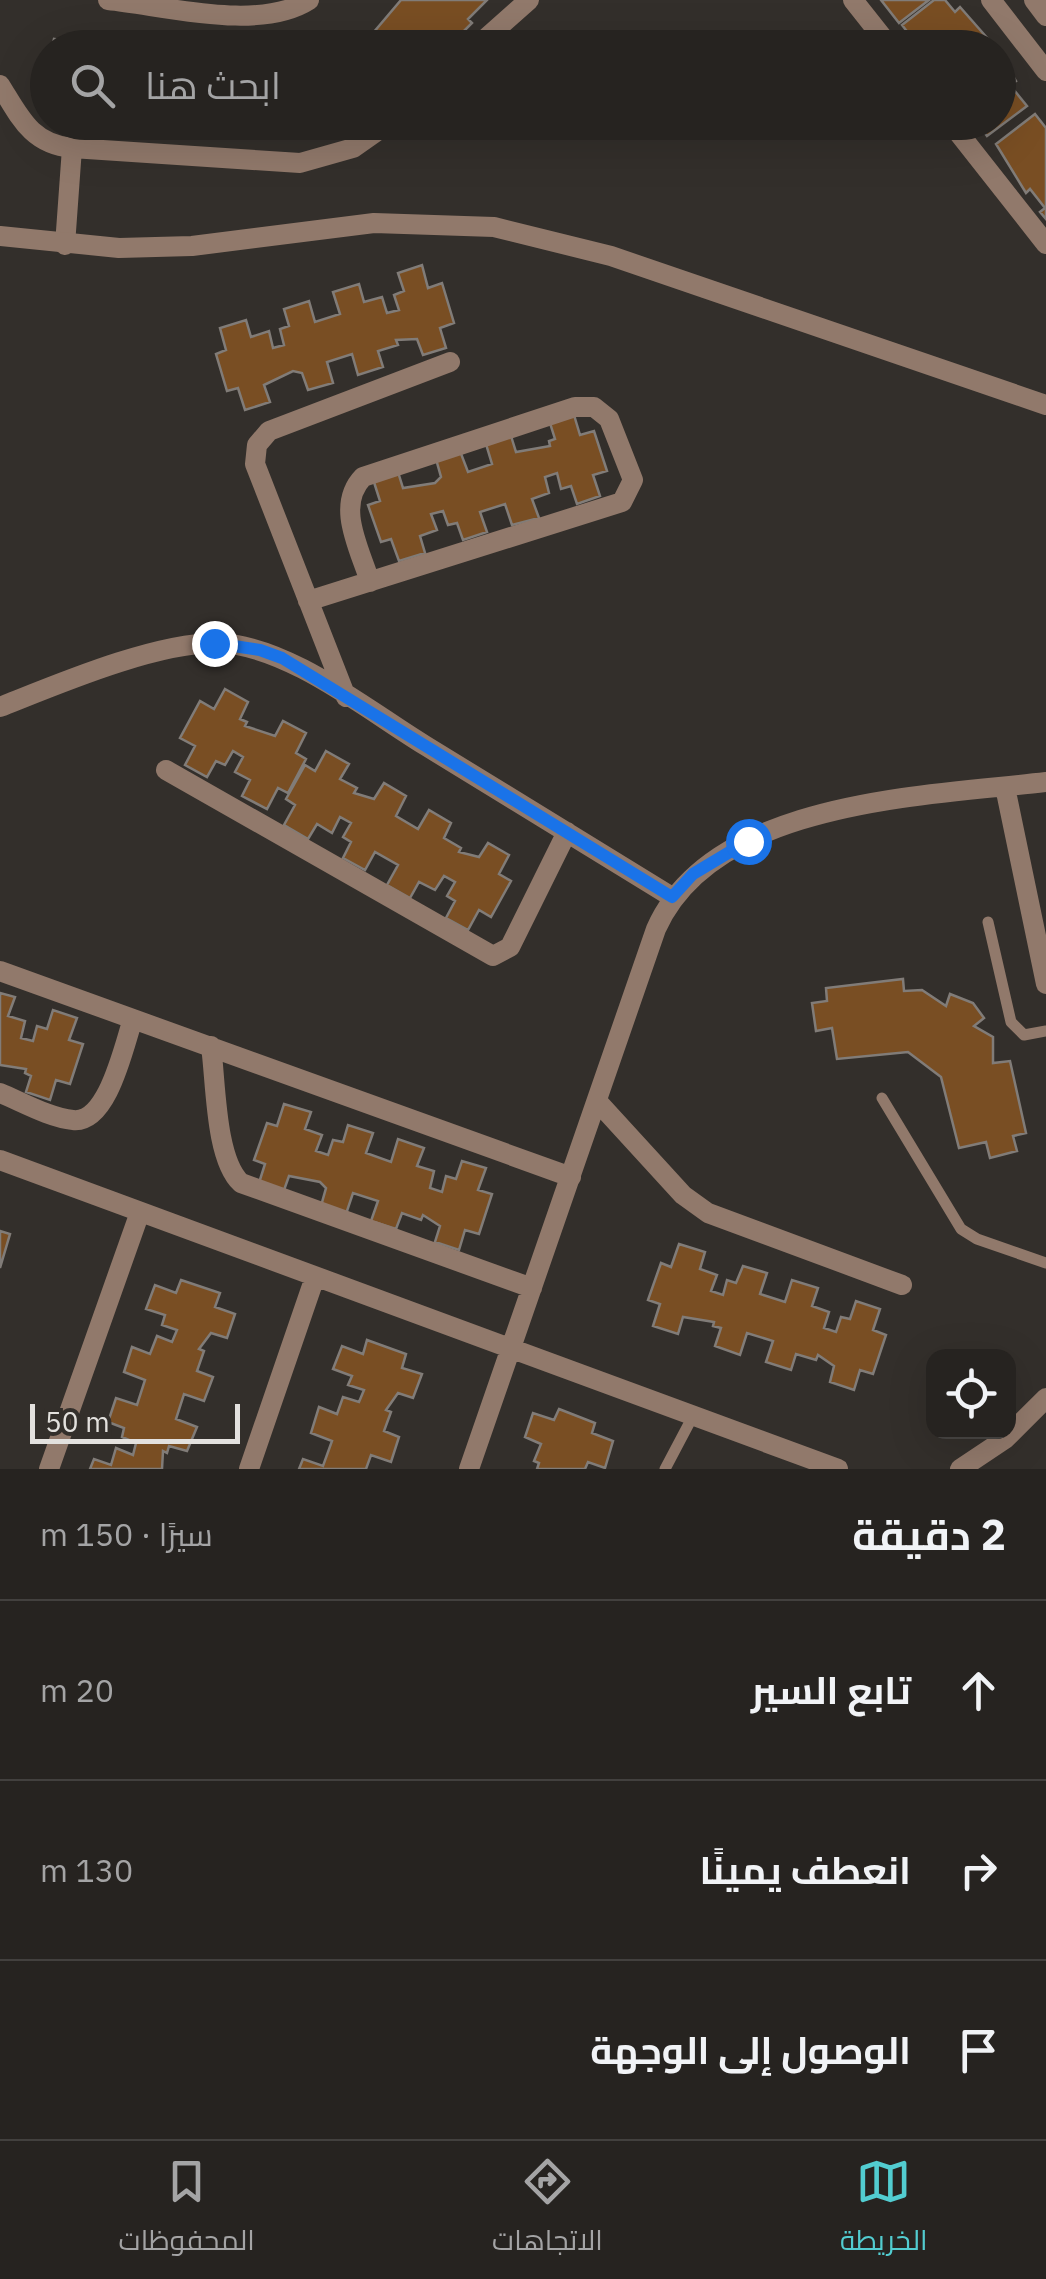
<!DOCTYPE html>
<html lang="ar">
<head>
<meta charset="utf-8">
<style>
  body { margin:0; font-family:"IBM Plex Sans",Cairo,sans-serif; background:#2e2b29; color:#f1f3f6; direction:rtl }
  .controls { position:absolute; right:30px; bottom:30px; display:grid; overflow:hidden; border-radius:20px; box-shadow:0 10px 40px #0002 }
  .controls button { width:90px; height:90px; display:grid; place-items:center; padding:0; border:0; border-bottom:2px solid #42403e; background:#262320; color:#f1f3f6; font:50px sans-serif }
  .scale { position:absolute; left:30px; bottom:25px; width:210px; box-sizing:border-box; padding-left:10px; border:5px solid #e3e1de; border-top:0; font-size:28px; line-height:35px; white-space:nowrap; color:#e3e1de; -webkit-text-stroke:8px #332f2b; paint-order:stroke }
  .stop { position:absolute; width:30px; height:30px; margin:-22px; border:8px solid #1a73e8; border-radius:50%; background:#fff }
  .stop.end { background:#1a73e8; border-color:#fff; box-shadow:0 2px 10px #0008 }
  .list { margin:0; padding:0; list-style:none }
  h2 { display:flex; justify-content:space-between; align-items:center; height:130px; margin:0; padding:0 40px; font-size:42px }
  h2 small { font-size:32px; font-weight:400; color:#a4a4a5 }
  .list li { display:grid; grid-template-columns:65px 1fr auto; gap:30px; align-items:center; box-sizing:border-box; height:180px; padding:0 40px; border-top:2px solid #42403e }
  .list b { display:block; font-size:38px; white-space:nowrap }
  .list em { font-size:32px; font-style:normal; color:#a4a4a5 }
  .icon { flex:none; width:55px; height:55px; fill:none; stroke:currentColor; stroke-width:2; stroke-linecap:round; stroke-linejoin:round }
  .map { position:relative; flex:none; width:1046px; height:1469px; overflow:hidden; direction:ltr }
  .search { position:absolute; background:#262320; box-shadow:0 10px 40px #0002; left:30px; right:30px; top:30px; height:110px; display:flex; align-items:center; gap:25px; box-sizing:border-box; padding:0 35px; border-radius:55px; color:#a4a4a5; font-size:38px }
  .sheet { height:670px; background:#262320 }
  nav { display:flex; justify-content:space-around; align-items:center; box-sizing:border-box; height:140px; border-top:2px solid #42403e; background:#262320; font-size:28px; color:#a4a4a5 }
  nav a { display:grid; justify-items:center; gap:5px }
  nav .on { color:#52ccd0 }
  .map>svg:first-child { display:block }
  .building { fill:#794e23; stroke:#817c78; stroke-width:2.5 }
  .lines { fill:none; stroke-linecap:round; stroke-linejoin:round }
  .service { stroke:#91796b; stroke-width:11 }
  .minor { stroke:#91796b; stroke-width:20 }
  .tertiary { stroke:#91796b; stroke-width:20 }
  .route { stroke:#1a73e8; stroke-width:12 }
</style>
</head>
<body>
<div class="map">
<svg width="1046" height="1469" viewBox="0 0 1046 1469">
  <rect width="100%" height="100%" fill="#332f2b"/>
  <!-- building -->
  <path class="building" d="M401 0H487L468 19 472 23 453 42 449 38 440 48H369L373 44 368 39Z
    M881 0H929L899 23Z
    M934 0H945L955 12 960 7 996 48H920L902 25Z
    M76 35 148 41 147 46 161 48H52L54 39 75 42Z
    M998 51 1016 81 1010 85 1027 106 987 136 977 122H998Z
    M1035 114 1046 128V219L1040 212 1045 208 1030 189 1026 193 996 144Z
    M266 122H327L326 128 293 124 292 129Z
    M422 265 428 288 442 283 454 323 440 328 446 348 423 355 417 339 396 340 398 345 378 351 383 367 358 375 352 354 327 362 333 383 308 390 302 373 293 371 264 385 270 402 245 410 238 388 227 391 216 354 226 350 220 328 246 320 251 337 269 331 273 348 284 345 280 329 289 326 284 309 309 301 315 322 340 314 333 292 359 284 364 302 382 297 387 313 399 310 394 295 404 291 398 273Z
    M574 415 580 435 594 431 607 471 593 475 600 496 577 504 571 486 561 489 557 473 545 477 549 493 532 499 539 518 512 525 505 504 480 512 487 532 463 540 457 523 448 525 443 511 431 514 437 530 420 536 425 553 399 561 391 539 381 542 368 505 380 501 373 479 398 472 403 488 435 483 441 477 436 459 460 451 468 472 492 464 486 444 511 436 516 452 550 446 549 441 555 439 550 423Z
    M225 689 248 702 240 719 247 722 245 726 275 736 283 721 306 733 296 753 306 759 288 793 278 788 267 809 242 796 250 780 235 772 243 757 233 751 225 765 216 761 207 777 185 765 195 746 180 738 200 701 214 709Z
    M326 751 349 764 340 779 357 788 354 793 374 799 384 783 406 796 396 816 418 829 429 810 451 823 444 838 461 848 459 852 479 857 488 843 509 855 499 874 511 881 491 917 479 910 468 930 446 918 455 901 447 896 455 882 444 876 435 890 419 882 410 898 387 885 398 865 375 852 365 870 343 858 351 842 343 837 351 823 340 817 332 833 317 824 308 839 284 825 295 805 286 799 305 765 315 771Z
    M903 979 904 991 922 990 946 1006 950 994 973 1003 984 1018 974 1026 993 1037V1063L1010 1061 1026 1133 1013 1136 1017 1151 990 1158 986 1142 959 1148 941 1077 908 1052 837 1059 832 1028 816 1031 812 1003 827 1001 826 988Z
    M0 993 15 997 8 1016 25 1021 21 1038 33 1041 37 1026 47 1029 53 1010 77 1018 69 1040 83 1044 70 1084 56 1080 50 1100 26 1092 31 1076 25 1073 26 1069 0 1065Z
    M284 1104 311 1112 305 1129 322 1135 316 1151 328 1155 333 1140 343 1142 348 1125 373 1133 366 1153 391 1162 398 1139 424 1148 417 1166 434 1171 430 1188 442 1192 446 1176 456 1179 462 1161 486 1168 478 1190 492 1194 479 1234 465 1230 459 1250 435 1242 440 1226 423 1215 421 1220 402 1213 396 1229 371 1221 378 1201 353 1193 346 1214 321 1206 326 1188 320 1182 289 1176 283 1193 258 1186 265 1164 254 1160 267 1123 277 1126Z
    M0 1231 10 1234 0 1268Z
    M679 1244 705 1252 700 1269 717 1275 711 1291 723 1295 727 1280 736 1283 743 1266 767 1273 760 1294 785 1302 792 1280 818 1288 812 1306 829 1312 824 1328 836 1332 841 1317 850 1319 856 1301 880 1309 873 1330 886 1335 873 1374 860 1370 854 1390 830 1382 834 1366 818 1355 816 1360 796 1354 791 1370 766 1362 773 1341 747 1333 740 1355 715 1346 721 1328 713 1326 714 1322 683 1317 678 1334 653 1326 660 1304 648 1300 661 1263 671 1267Z
    M181 1280 220 1293 215 1307 235 1314 227 1338 211 1333 199 1349 204 1351 197 1371 213 1377 204 1401 184 1394 176 1419 197 1427 187 1451 169 1446 167 1453 163 1451 162 1469H90L94 1459 111 1465 116 1448 133 1455 136 1443 122 1437 124 1428 108 1422 116 1398 137 1405 145 1380 124 1372 132 1347 150 1354 157 1336 172 1342 177 1330 162 1325 165 1315 146 1309 155 1285 176 1293Z
    M367 1340 406 1354 402 1368 422 1374 413 1398 398 1393 386 1410 391 1412 384 1431 399 1437 391 1462 371 1455 366 1469H299L303 1459 323 1466 332 1441 311 1433 319 1407 337 1414 343 1397 359 1402 364 1390 348 1385 352 1376 333 1369 342 1346 363 1354Z
    M559 1409 595 1423 592 1433 613 1441 605 1468 588 1462 585 1469H537L539 1463 534 1461 541 1444 525 1437 533 1413 554 1420Z"/>
  <g class="lines">
    <!-- service -->
    <path class="service" d="M988 922 1011 1022 1024 1035 1046 1031
      M882 1098 961 1229 977 1239 1046 1263
      M665 1469 693 1416"/>
    <!-- minor -->
    <path class="minor" d="M108 0C166 6 259 32 309 0
      M853 0 891 48
      M991 0 1046 71
      M1034 0 1046 16
      M475 48 529 0
      M0 85C20 117 31 144 72 148L300 163 353 148 390 122
      M950 122 1046 244
      M65 245 72 148
      M308 601 622 502 633 480 609 419 594 407H575L363 477C335 506 360 549 370 582
      M346 697 255 464 257 445 269 431 450 362
      M0 707C58 684 156 642 218 643 288 645 367 710 426 746 508 796 590 846 672 897
      M166 770 493 956 510 947 567 832
      M1005 787 1046 984
      M0 971 571 1177
      M211 1046C216 1082 215 1159 241 1183L532 1288
      M0 1093C22 1102 50 1118 73 1120 108 1124 124 1045 133 1019
      M597 1101 683 1195 708 1213 902 1285
      M0 1160 838 1469
      M49 1469 140 1212
      M249 1469 315 1277
      M469 1469 656 929C713 800 926 796 1046 782
      M960 1469 1005 1439 1046 1398"/>
    <!-- tertiary -->
    <path class="tertiary" d="M0 236 119 248 192 246 374 223 494 227 611 256 1046 405"/>
  </g>
  <g class="lines">
    <!-- route -->
    <path class="route" d="M214 643 260 650 282 658 672 897 693 874 748 841"/>
  </g>
</svg>
<div class="controls">
<button><svg class="icon" aria-label="locate" viewBox="0 0 24 24"><circle cx="12" cy="12" r="6"/><path d="M12 2v4M12 18v4M2 12h4M18 12h4"/></svg></button>
</div>
<div class="scale">50 m</div>
<div class="stop" style="left:748px;top:841px"></div>
<div class="stop end" style="left:214px;top:643px"></div>
<div class="search"><svg class="icon" aria-label="search" viewBox="0 0 24 24"><circle cx="10" cy="10" r="6"/><path d="M15 15l6 6"/></svg>ابحث هنا</div>
</div>
<section class="sheet">
<h2>2 دقيقة<small>سيرًا · 150 m</small></h2>
<ul class="list">
<li><svg class="icon" aria-label="ahead" viewBox="0 0 24 24"><path d="M12 20V5M6 11l6-6 6 6"/></svg><div><b>تابع السير</b></div><em>20 m</em></li>
<li><svg class="icon" aria-label="right" viewBox="0 0 24 24"><path d="M7 20v-9h11M14 6l5 5-5 5"/></svg><div><b>انعطف يمينًا</b></div><em>130 m</em></li>
<li><svg class="icon" aria-label="arrive" viewBox="0 0 24 24"><path d="M6 21V4h12l-3 4 3 4H6"/></svg><div><b>الوصول إلى الوجهة</b></div></li>
</ul>
</section>
<nav>
<a class="on"><svg class="icon" aria-label="map" viewBox="0 0 24 24"><path d="M3 6l6-2 6 2 6-2v14l-6 2-6-2-6 2zM9 4v14M15 6v14"/></svg>الخريطة</a>
<a><svg class="icon" aria-label="directions" viewBox="0 0 24 24"><path d="M12 3l9 9-9 9-9-9zM9 14v-3h6M13 9l2 2-2 2"/></svg>الاتجاهات</a>
<a><svg class="icon" aria-label="saved" viewBox="0 0 24 24"><path d="M7 4h10v16l-5-4-5 4z"/></svg>المحفوظات</a>
</nav>
</body>
</html>
